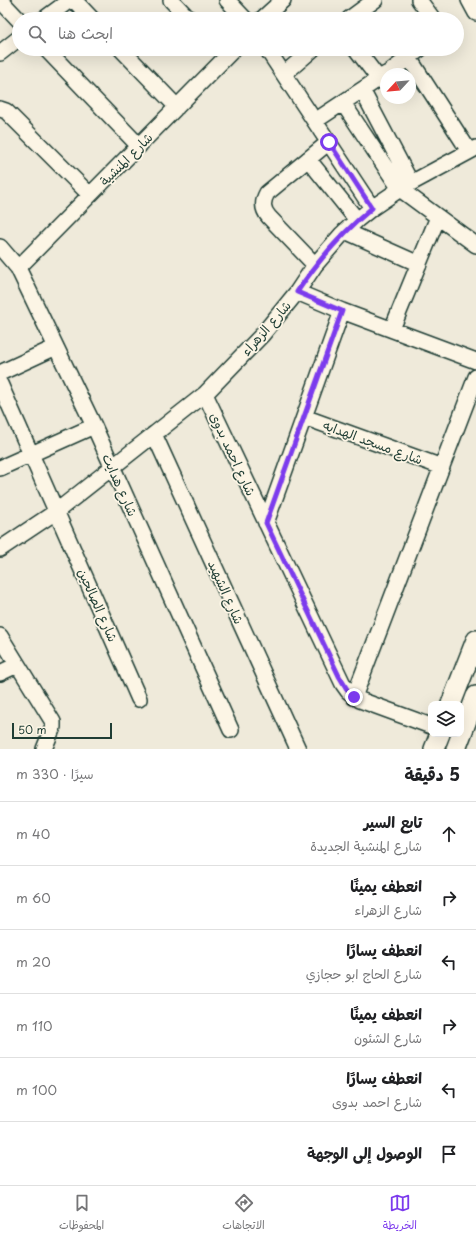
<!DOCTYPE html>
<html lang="ar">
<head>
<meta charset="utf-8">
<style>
  body { margin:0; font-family:"Playpen Sans","Playpen Sans Arabic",sans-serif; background:#f6f6f6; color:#202124; direction:rtl }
  .controls { position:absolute; right:12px; bottom:12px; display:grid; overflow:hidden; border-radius:8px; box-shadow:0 4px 16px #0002 }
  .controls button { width:36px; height:36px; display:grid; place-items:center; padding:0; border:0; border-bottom:1px solid #e0e0e0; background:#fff; color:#202124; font:20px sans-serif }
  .compass { position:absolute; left:380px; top:68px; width:36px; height:36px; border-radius:50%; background:#fff; box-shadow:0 4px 16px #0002; rotate:244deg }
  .scale { position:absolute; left:12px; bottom:10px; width:100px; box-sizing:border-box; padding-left:4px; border:2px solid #1f3d34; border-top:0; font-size:11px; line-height:14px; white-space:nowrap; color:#1f3d34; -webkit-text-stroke:3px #fcf5e5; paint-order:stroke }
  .stop { position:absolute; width:12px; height:12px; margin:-9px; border:3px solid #7c3aed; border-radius:50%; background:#fff }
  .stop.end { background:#7c3aed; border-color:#fff; box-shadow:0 1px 4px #0008 }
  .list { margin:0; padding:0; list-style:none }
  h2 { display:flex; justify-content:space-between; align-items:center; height:52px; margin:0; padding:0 16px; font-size:17px }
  h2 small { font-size:13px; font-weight:400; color:#757577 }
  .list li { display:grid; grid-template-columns:26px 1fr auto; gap:12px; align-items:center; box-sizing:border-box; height:64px; padding:0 16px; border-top:1px solid #e0e0e0 }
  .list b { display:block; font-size:15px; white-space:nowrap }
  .list p { margin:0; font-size:13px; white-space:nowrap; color:#757577 }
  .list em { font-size:13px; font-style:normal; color:#757577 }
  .icon { flex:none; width:22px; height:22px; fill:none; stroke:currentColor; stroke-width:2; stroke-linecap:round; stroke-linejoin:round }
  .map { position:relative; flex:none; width:476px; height:749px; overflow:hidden; direction:ltr }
  .search { position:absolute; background:#fff; box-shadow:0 4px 16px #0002; left:12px; right:12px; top:12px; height:44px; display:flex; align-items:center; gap:10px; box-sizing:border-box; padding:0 14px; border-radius:22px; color:#757577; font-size:15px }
  .sheet { height:436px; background:#fff }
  nav { display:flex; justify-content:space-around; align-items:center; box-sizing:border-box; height:56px; border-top:1px solid #e0e0e0; background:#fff; font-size:11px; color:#757577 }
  nav a { display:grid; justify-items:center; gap:2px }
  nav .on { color:#7c3aed }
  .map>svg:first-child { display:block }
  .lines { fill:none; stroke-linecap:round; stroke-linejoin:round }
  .minor-casing { stroke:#1f3d34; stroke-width:18 }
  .major-casing { stroke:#1f3d34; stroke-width:22 }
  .minor { stroke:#fcf5e5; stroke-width:15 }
  .major { stroke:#fcf5e5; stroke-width:19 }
  .route { stroke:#7c3aed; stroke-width:5 }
  .labels { text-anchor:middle; stroke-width:3.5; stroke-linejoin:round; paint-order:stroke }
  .street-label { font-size:13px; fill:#1f3d34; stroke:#fcf5e5 }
</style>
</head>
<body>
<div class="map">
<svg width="476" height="749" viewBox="0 0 476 749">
  <rect width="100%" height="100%" fill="#efeada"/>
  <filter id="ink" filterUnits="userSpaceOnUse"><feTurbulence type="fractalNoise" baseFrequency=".025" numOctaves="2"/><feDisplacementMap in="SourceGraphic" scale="8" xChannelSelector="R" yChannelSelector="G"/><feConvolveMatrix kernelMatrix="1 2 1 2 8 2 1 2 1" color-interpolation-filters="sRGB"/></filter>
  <g filter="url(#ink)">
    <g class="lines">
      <!-- minor casing -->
      <g class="minor-casing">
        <path id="minor" d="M0 0 19 20
          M74 0 92 19
          M171 0 189 19
          M227 0 245 19
          M419 0 433 19
          M469 0 476 13
          M44 19 70 0
          M262 19 283 0
          M349 19 375 0
          M46 49 139 146
          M121 49 177 107
          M267 49 372 208
          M356 49 379 79
          M0 53 19 38
          M409 58 469 151
          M284 74 313 49
          M387 74 420 49
          M362 90 411 183
          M343 103 400 189 476 245
          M0 109 6 111 90 195
          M315 121 386 74
          M308 159 357 220
          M345 231 419 264
          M0 247 18 268 94 426 231 730
          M315 265 269 217C262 209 262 202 267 193L329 142
          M18 268 234 49
          M297 292 342 311 476 361
          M392 329 438 217
          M0 373 56 347
          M0 384 139 699
          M205 394 343 684 348 691 360 700 431 726
          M304 417 442 467
          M154 434 298 749
          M0 468 94 426
          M266 523 342 311
          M0 549 57 511 205 394 262 335 297 292 315 265 342 234 357 220 372 208 400 189 476 148
          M0 636 53 722V727L44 749
          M0 673 17 665
          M354 697 476 377"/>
      </g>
      <!-- major casing -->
      <g class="major-casing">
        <path id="major" d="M451 704 476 640
          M434 749 440 734
          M456 749 476 696"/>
      </g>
      <!-- minor -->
      <use href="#minor" class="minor"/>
      <!-- major -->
      <use href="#major" class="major"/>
    </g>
  </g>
  <g class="lines" filter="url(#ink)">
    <!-- route -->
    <path class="route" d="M329 142 372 208C342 233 319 259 297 292L342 311 266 523 339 676 348 691 354 697"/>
  </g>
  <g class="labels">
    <!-- street labels -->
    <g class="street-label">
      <text transform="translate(126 159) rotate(-45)" y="5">شارع المنشية</text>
      <text transform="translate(266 328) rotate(-49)" y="5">شارع الزهراء</text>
      <text transform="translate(373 442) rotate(20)" y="5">شارع مسجد الهدايه</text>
      <text transform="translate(233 454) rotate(65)" y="5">شارع احمد بدوى</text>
      <text transform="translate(120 485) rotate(66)" y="5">شارع هدايت</text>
      <text transform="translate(226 592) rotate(66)" y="5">شارع الشهيد</text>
      <text transform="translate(98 605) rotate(66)" y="5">شارع الصالحين</text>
    </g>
  </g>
</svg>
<div class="controls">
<button><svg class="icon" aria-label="layers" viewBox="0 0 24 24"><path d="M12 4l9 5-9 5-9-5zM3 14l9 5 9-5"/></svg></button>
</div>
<svg class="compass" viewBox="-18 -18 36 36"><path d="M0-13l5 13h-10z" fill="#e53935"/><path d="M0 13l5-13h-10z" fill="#757577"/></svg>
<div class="scale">50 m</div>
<div class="stop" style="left:329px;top:142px"></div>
<div class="stop end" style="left:354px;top:697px"></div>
<div class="search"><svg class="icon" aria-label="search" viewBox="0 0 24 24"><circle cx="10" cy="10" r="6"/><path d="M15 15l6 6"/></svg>ابحث هنا</div>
</div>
<section class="sheet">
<h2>5 دقيقة<small>سيرًا · 330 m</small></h2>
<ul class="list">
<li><svg class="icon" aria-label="ahead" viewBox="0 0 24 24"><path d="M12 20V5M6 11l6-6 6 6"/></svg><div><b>تابع السير</b><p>شارع المنشية الجديدة</p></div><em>40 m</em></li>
<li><svg class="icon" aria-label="right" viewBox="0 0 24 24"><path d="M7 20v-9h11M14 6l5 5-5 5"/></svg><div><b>انعطف يمينًا</b><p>شارع الزهراء</p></div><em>60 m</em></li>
<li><svg class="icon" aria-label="left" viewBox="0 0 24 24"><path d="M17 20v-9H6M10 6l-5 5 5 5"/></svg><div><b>انعطف يسارًا</b><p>شارع الحاج ابو حجازي</p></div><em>20 m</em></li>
<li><svg class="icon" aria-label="right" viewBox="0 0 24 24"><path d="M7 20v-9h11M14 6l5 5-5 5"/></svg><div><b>انعطف يمينًا</b><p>شارع الشئون</p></div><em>110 m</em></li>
<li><svg class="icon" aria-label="left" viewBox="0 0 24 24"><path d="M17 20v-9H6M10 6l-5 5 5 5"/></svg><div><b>انعطف يسارًا</b><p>شارع احمد بدوى</p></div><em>100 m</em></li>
<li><svg class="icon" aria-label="arrive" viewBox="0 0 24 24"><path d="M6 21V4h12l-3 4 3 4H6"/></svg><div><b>الوصول إلى الوجهة</b></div></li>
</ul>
</section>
<nav>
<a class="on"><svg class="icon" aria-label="map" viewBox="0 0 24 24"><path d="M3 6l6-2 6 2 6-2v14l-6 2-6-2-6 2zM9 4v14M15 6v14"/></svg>الخريطة</a>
<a><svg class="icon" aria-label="directions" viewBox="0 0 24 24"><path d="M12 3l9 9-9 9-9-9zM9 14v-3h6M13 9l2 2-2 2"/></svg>الاتجاهات</a>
<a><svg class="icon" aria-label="saved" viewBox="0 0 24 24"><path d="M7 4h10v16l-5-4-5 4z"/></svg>المحفوظات</a>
</nav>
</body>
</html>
